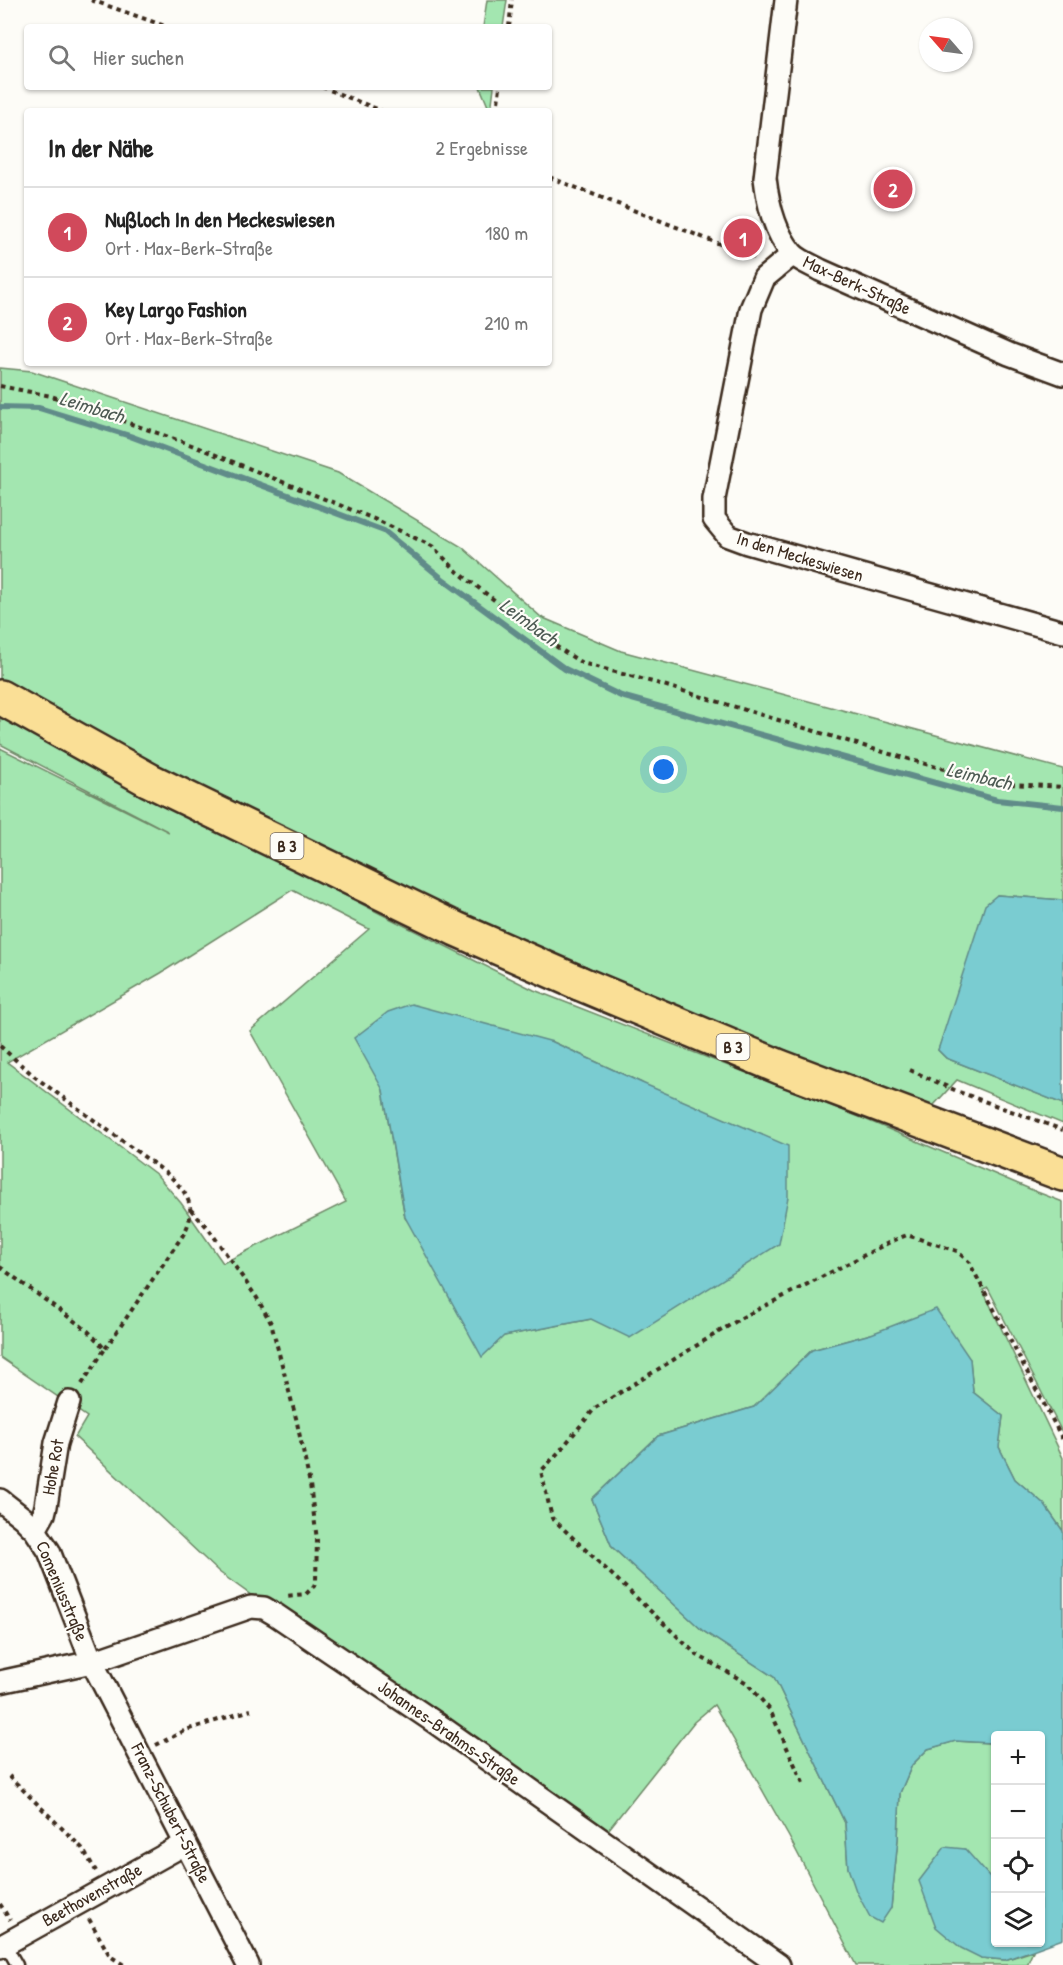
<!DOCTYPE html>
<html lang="de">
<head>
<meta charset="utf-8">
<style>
  body { margin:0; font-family:"Patrick Hand",sans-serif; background:#f2f2f2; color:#222 }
  .controls { position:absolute; right:18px; bottom:18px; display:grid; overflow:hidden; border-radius:6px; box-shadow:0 2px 4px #0004 }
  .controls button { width:54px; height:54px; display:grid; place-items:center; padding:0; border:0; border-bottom:2px solid #e0e0e0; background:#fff; color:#222; font:30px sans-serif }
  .compass { position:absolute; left:919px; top:18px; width:54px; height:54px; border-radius:50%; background:#fff; box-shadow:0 2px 4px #0004; rotate:298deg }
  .you { position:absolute; left:664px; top:770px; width:21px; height:21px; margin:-15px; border:4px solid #fff; border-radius:50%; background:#1a73e8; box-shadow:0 0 0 9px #1a73e833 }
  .badge { display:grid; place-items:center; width:39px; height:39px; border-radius:50%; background:#d1495b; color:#fff; font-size:20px; font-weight:700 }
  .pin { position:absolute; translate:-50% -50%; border:3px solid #fff; box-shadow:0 2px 6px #0006 }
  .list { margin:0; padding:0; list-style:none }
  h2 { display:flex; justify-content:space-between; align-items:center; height:78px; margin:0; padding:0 24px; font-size:26px }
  h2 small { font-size:20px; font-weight:400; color:#767676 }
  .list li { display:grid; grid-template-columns:39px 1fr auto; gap:18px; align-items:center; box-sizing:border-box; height:90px; padding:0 24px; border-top:2px solid #e0e0e0 }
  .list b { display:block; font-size:22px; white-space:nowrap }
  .list p { margin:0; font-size:20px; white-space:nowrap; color:#767676 }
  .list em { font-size:20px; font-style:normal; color:#767676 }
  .icon { flex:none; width:33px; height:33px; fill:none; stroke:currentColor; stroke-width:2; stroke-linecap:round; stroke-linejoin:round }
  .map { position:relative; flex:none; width:1063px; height:1965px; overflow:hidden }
  .search { position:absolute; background:#fff; box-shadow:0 2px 4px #0004; left:24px; top:24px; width:528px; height:66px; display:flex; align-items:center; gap:15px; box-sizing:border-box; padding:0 21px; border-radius:6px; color:#767676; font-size:22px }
  .panel { position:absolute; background:#fff; box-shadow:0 2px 4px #0004; left:24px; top:108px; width:528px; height:258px; border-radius:6px }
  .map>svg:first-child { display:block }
  .green { fill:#a3e6b0; stroke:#6f8867; stroke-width:1.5; fill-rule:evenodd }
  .water { fill:#7accd1; stroke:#618b89; stroke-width:1.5 }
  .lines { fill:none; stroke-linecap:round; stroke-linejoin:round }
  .stream { stroke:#618b89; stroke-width:6 }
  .lane-casing { stroke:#3b2a1e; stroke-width:15 }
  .street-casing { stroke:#3b2a1e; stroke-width:26 }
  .primary-casing { stroke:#3b2a1e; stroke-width:38 }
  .highway-casing { stroke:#3b2a1e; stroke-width:38 }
  .path { stroke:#3b2a1e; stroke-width:4; stroke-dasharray:4.5 4.5; stroke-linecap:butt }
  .lane { stroke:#fdfcf7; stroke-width:10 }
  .street { stroke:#fdfcf7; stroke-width:21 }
  .primary { stroke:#fadf96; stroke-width:33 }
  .highway { stroke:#fadf96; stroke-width:33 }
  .labels { text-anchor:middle; stroke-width:4.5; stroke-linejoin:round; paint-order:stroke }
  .shield { fill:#fdfcf7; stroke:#75695f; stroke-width:1.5 }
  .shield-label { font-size:16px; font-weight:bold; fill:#3b2a1e }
  .street-label { font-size:18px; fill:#3b2a1e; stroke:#fdfcf7 }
  .water-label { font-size:20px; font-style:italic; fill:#4e5b54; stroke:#fdfcf7 }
</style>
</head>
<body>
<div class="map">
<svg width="1063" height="1965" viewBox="0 0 1063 1965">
  <rect width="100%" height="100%" fill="#fdfcf7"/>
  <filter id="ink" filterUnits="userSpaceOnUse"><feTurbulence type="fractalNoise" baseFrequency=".0167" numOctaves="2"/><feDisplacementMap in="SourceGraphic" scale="12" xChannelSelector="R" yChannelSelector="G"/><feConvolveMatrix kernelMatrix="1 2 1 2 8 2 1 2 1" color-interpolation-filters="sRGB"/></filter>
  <g filter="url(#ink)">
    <!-- green -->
    <path class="green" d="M487 0H507L503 27H483Z
      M480 87H494L491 111H490Z
      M0 368 32 371 338 473 462 547 541 617 621 651 1063 769V900L997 895 938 1050 946 1058 1063 1104V1124L957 1080 932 1107 629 990 422 899 251 814 0 681Z
      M0 713 138 788 381 914 534 990 867 1120 1037 1192 1063 1202V1434L988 1288 983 1290 1063 1458V1531L1044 1504 1015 1479 999 1447 1003 1416 973 1392 970 1359 871 1334 812 1350 754 1407 658 1436 592 1499 612 1547 703 1631 774 1677 845 1823 848 1868 891 1908 898 1839 900 1793 912 1765 928 1749 955 1741 990 1743 996 1751 995 1898 990 1877 981 1958 1005 1960 1033 1951 1027 1965H856L789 1837 714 1705 694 1722 605 1834 320 1633 251 1595 219 1572 75 1437 87 1417 0 1357V748L169 832 0 744ZM292 890 369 929 250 1031 346 1202 223 1263 181 1203 157 1175 7 1062 161 973ZM553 1042 642 1083 591 1319 504 1336 405 1218 383 1090Z"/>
    <!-- water -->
    <path class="water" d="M997 895 1063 900V1104L946 1058 938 1050 985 905Z
      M411 1004 553 1042 642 1083 788 1146V1197L779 1244 630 1338 591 1319 504 1336 482 1357 405 1217 383 1090 354 1038 388 1012Z
      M936 1309 970 1359 973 1392 1003 1416 999 1447 1015 1479 1044 1504 1063 1531V1939L1005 1960 981 1958 961 1948 936 1927 919 1881 945 1847 965 1849 990 1877 995 1898 996 1942H1040V1736H996L995 1751 990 1743 956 1741 928 1749 912 1765 900 1793 898 1839 891 1908 881 1923 870 1917 856 1891 848 1868 845 1823 774 1677 703 1631 612 1547 592 1499 658 1436 754 1407 812 1350 871 1334Z"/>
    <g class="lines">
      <!-- stream -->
      <path class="stream" d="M0 407 39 408 130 436 384 531 444 580 565 669 621 696 997 800 1063 807"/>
      <!-- lane casing -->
      <g class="lane-casing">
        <path id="lane" d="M5 1944 17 1965"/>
      </g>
      <!-- street casing -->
      <g class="street-casing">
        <path id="street" d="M786 0 765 178C768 204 774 232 792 253 798 260 811 265 820 270L1009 354 1063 374
          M793 254 764 278 751 309 714 499V519L728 536 747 543 1063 632
          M0 1500 23 1518 35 1530 49 1551 92 1662 248 1965
          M35 1530 44 1514 46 1506 56 1443 69 1402
          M0 1682 92 1662 251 1607 264 1608 276 1615 433 1721 779 1965
          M0 1947 185 1844"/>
      </g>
      <!-- primary casing -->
      <g class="primary-casing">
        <path id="primary" d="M0 697 149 780 456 929 579 983"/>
      </g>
      <!-- highway casing -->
      <g class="highway-casing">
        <path id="highway" d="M579 983 780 1067 1063 1174"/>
      </g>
      <!-- path -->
      <path class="path" d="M91 0 168 27
        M509 27 512 0
        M322 87 382 111
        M497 111 500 87
        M549 177 758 259
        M0 386 51 396 189 444 379 521 432 546 458 572 546 640 582 663 660 684 890 754 994 783 1063 787
        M0 1046 35 1077 165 1172C187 1191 199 1208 183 1235L105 1349
        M910 1070 959 1092 1063 1130
        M191 1210 208 1228 257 1298 271 1323 296 1418 310 1484 317 1540 316 1580 314 1586 306 1594 285 1596
        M0 1267 88 1331 105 1349 80 1387
        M156 1745 186 1730 251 1710
        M9 1776 82 1848 96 1871
        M803 1783 770 1710 747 1683 697 1655 552 1518 541 1471 559 1452 595 1408 743 1317 890 1242 907 1235 957 1251 969 1262 1063 1440
        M0 1904 10 1920
        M89 1919 110 1956 124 1965"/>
      <!-- lane -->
      <use href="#lane" class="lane"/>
      <!-- street -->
      <use href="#street" class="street"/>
      <!-- primary -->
      <use href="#primary" class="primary"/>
      <!-- highway -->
      <use href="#highway" class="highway"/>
    </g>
  </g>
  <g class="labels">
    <!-- shield labels -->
    <g class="shield">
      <rect x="270.5" y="833" width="33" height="26" rx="4.5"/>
      <rect x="716.5" y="1034" width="33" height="26" rx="4.5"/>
    </g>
    <g class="shield-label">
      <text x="287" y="852">B 3</text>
      <text x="733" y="1053">B 3</text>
    </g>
    <!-- street labels -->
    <g class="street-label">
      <text transform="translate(857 285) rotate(25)" y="6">Max-Berk-Straße</text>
      <text transform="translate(800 557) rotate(17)" y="6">In den Meckeswiesen</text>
      <text transform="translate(53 1467) rotate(-80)" y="6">Hohe Rot</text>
      <text transform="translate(62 1591) rotate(67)" y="6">Comeniusstraße</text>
      <text transform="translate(449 1733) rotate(35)" y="6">Johannes-Brahms-Straße</text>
      <text transform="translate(171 1813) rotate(63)" y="6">Franz-Schubert-Straße</text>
      <text transform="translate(92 1895) rotate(-29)" y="6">Beethovenstraße</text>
    </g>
    <!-- water labels -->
    <g class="water-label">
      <text transform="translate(92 407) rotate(17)" y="7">Leimbach</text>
      <text transform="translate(529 622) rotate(36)" y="7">Leimbach</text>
      <text transform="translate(979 776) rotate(13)" y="7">Leimbach</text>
    </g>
  </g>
</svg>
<div class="controls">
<button>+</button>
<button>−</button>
<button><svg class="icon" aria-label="locate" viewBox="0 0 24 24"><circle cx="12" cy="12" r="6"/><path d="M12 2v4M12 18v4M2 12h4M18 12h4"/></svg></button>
<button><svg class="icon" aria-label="layers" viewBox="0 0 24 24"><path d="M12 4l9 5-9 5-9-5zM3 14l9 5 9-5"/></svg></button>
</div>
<svg class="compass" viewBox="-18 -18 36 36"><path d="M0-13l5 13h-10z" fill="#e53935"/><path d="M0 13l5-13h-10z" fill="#767676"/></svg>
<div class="you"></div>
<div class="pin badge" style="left:743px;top:238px">1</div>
<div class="pin badge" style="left:893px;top:189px">2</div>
<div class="search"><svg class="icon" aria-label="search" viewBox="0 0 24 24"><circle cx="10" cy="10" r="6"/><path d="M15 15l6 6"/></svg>Hier suchen</div>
<section class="panel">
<h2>In der Nähe<small>2 Ergebnisse</small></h2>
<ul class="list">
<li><span class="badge">1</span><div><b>Nußloch In den Meckeswiesen</b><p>Ort · Max-Berk-Straße</p></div><em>180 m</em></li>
<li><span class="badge">2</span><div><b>Key Largo Fashion</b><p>Ort · Max-Berk-Straße</p></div><em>210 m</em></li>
</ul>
</section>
</div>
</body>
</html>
